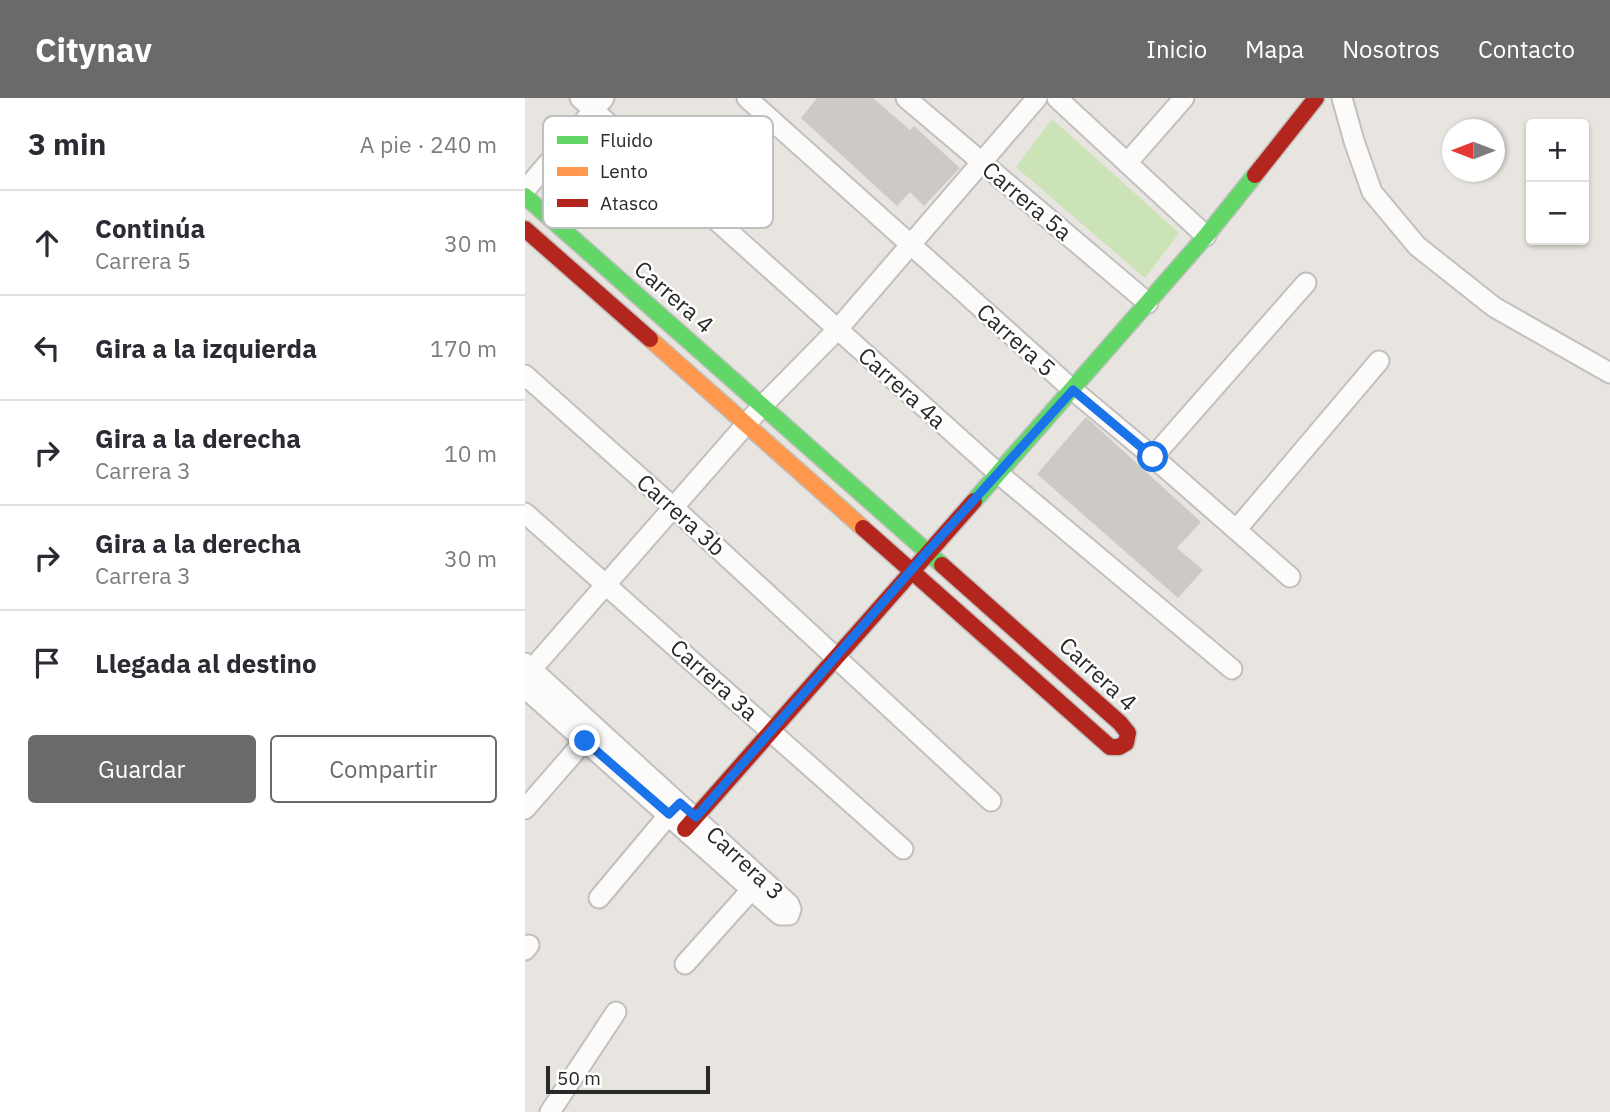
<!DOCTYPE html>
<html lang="es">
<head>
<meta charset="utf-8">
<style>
  body { margin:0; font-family:"IBM Plex Sans",sans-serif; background:#f2f2f3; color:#2b2b33 }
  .controls { position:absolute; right:21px; top:21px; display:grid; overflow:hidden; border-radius:7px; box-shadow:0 2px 5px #0004 }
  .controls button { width:63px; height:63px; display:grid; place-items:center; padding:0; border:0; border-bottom:2px solid #e1e1e2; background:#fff; color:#2b2b33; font:35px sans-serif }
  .compass { position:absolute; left:917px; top:21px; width:63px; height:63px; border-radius:50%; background:#fff; box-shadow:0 2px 5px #0004; rotate:270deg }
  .scale { position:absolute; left:21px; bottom:18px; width:164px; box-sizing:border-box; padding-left:7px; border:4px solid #292929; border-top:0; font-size:19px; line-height:24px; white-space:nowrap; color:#292929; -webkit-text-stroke:5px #fff; paint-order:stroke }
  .stop { position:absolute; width:21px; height:21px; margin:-16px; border:5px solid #1a73e8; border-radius:50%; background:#fff }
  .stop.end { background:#1a73e8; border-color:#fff; box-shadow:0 2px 7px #0008 }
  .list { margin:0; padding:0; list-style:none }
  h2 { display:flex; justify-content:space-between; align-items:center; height:91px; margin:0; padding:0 28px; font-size:30px }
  h2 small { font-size:23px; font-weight:400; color:#7c7c81 }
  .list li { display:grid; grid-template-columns:46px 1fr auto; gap:21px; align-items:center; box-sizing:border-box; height:105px; padding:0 28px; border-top:2px solid #e1e1e2 }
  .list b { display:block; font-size:26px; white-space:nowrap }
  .list p { margin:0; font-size:23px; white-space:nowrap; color:#7c7c81 }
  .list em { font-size:23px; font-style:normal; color:#7c7c81 }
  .actions { display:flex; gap:14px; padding:21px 28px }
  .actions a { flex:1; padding:16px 0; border:2px solid #6c6a69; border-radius:7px; text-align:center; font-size:24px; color:#6c6a69 }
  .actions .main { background:#6c6a69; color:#fff }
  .icon { flex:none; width:38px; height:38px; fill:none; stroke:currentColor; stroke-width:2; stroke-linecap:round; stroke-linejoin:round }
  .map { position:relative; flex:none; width:1085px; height:1014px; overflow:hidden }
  header { display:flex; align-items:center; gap:42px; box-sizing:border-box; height:98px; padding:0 35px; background:#6c6a69; color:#fff }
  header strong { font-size:33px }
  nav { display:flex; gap:38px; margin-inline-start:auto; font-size:24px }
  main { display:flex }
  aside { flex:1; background:#fff }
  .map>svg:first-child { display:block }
  .green { fill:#cbe3b7 }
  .building { fill:#cdcac6 }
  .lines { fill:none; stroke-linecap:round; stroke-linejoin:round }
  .street-casing { stroke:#c1c0c0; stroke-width:23 }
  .fast-casing { stroke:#c1c0c0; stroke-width:19 }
  .slow-casing { stroke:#c1c0c0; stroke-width:19 }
  .jam-casing { stroke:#c1c0c0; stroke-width:19 }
  .street { stroke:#fcfbfa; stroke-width:19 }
  .fast { stroke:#63d668; stroke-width:16 }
  .slow { stroke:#ff974d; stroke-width:16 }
  .jam { stroke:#b3261e; stroke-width:16 }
  .route { stroke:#1a73e8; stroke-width:9 }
  .labels { text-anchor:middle; stroke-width:5; stroke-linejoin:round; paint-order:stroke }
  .street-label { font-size:23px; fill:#292929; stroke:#fff }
  .key { fill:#fff; stroke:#bfbfbf; stroke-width:2 }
  .key-label { font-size:19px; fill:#292929 }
</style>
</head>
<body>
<header>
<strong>Citynav</strong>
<nav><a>Inicio</a><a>Mapa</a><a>Nosotros</a><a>Contacto</a></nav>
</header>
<main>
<aside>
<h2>3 min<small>A pie · 240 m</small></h2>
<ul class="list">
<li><svg class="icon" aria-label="ahead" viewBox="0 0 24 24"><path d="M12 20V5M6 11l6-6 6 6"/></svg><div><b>Continúa</b><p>Carrera 5</p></div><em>30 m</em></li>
<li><svg class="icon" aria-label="left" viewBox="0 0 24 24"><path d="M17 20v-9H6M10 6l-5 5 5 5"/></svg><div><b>Gira a la izquierda</b></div><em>170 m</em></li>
<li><svg class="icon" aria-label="right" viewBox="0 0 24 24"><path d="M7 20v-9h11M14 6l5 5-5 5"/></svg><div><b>Gira a la derecha</b><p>Carrera 3</p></div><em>10 m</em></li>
<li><svg class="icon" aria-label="right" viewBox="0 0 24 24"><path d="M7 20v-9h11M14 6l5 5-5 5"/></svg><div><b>Gira a la derecha</b><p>Carrera 3</p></div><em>30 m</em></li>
<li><svg class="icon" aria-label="arrive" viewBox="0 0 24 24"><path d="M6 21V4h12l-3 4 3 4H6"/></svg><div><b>Llegada al destino</b></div></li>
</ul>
<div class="actions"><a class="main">Guardar</a><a>Compartir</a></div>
</aside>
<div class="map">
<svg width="1085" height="1014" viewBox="0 0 1085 1014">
  <rect width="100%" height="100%" fill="#e8e4df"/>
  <!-- green -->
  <path class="green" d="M527 21 654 135 620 180 491 69Z"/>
  <!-- building -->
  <path class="building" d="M292 0H348L385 32 389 28 435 70 399 108 385 94 372 108 276 20Z
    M561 319 676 424 652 450 678 472 653 500 512 376Z"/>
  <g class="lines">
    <!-- street casing -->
    <g class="street-casing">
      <path id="street" d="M55 0 474 376 707 571
        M222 0 548 292 628 359 765 479
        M381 0 623 205
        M532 0 681 138
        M817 0 829 43 847 94 892 148 969 209 1085 275
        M602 65 659 0
        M0 92 79 0
        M0 277 148 409 466 703
        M628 359 781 185
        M0 415 378 751
        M711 432 854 263
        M0 565 264 806 266 811 264 817H255L0 590
        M0 579 237 308 312 232 512 0
        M0 711 68 633
        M74 800 152 707
        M0 852 4 847
        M160 866 227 791
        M25 1014 91 914"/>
    </g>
    <!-- fast casing -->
    <g class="fast-casing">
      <path id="fast" d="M0 98 417 467
        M449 403 681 138 730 77"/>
    </g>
    <!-- slow casing -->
    <g class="slow-casing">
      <path id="slow" d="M125 241 338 430"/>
    </g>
    <!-- jam casing -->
    <g class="jam-casing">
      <path id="jam" d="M730 77 791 0
        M0 131 125 241
        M338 430 585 649H594L601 645 603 635 595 625 417 467
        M160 731 449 403"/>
    </g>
    <!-- street -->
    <use href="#street" class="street"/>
    <!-- fast -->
    <use href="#fast" class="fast"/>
    <!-- slow -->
    <use href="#slow" class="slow"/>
    <!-- jam -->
    <use href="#jam" class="jam"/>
  </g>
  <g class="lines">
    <!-- route -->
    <path class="route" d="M60 643 144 716 155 705 171 719 402 454 548 292 628 359"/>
  </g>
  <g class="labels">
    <!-- street labels -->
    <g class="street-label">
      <text transform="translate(502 103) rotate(40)" y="8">Carrera 5a</text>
      <text transform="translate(149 199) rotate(41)" y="8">Carrera 4</text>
      <text transform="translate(491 242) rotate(42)" y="8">Carrera 5</text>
      <text transform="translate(377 290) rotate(42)" y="8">Carrera 4a</text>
      <text transform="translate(156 417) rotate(42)" y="8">Carrera 3b</text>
      <text transform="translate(573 576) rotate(43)" y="8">Carrera 4</text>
      <text transform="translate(189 582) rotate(42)" y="8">Carrera 3a</text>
      <text transform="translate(220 765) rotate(43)" y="8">Carrera 3</text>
    </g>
  </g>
  <!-- legend -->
  <rect x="18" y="18" width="230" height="112" rx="10" class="key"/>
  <rect x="32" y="38" width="31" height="8" fill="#63d668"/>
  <rect x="32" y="69" width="31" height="9" fill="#ff974d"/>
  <rect x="32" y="101" width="31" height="8" fill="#b3261e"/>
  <g class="key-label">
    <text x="75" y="49">Fluido</text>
    <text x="75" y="80">Lento</text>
    <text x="75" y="112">Atasco</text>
  </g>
</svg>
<div class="controls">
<button>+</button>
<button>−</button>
</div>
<svg class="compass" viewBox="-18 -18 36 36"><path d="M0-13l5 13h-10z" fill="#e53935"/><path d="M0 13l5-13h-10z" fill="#7c7c81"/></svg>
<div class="scale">50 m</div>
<div class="stop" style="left:628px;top:359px"></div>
<div class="stop end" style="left:60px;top:643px"></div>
</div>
</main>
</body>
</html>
